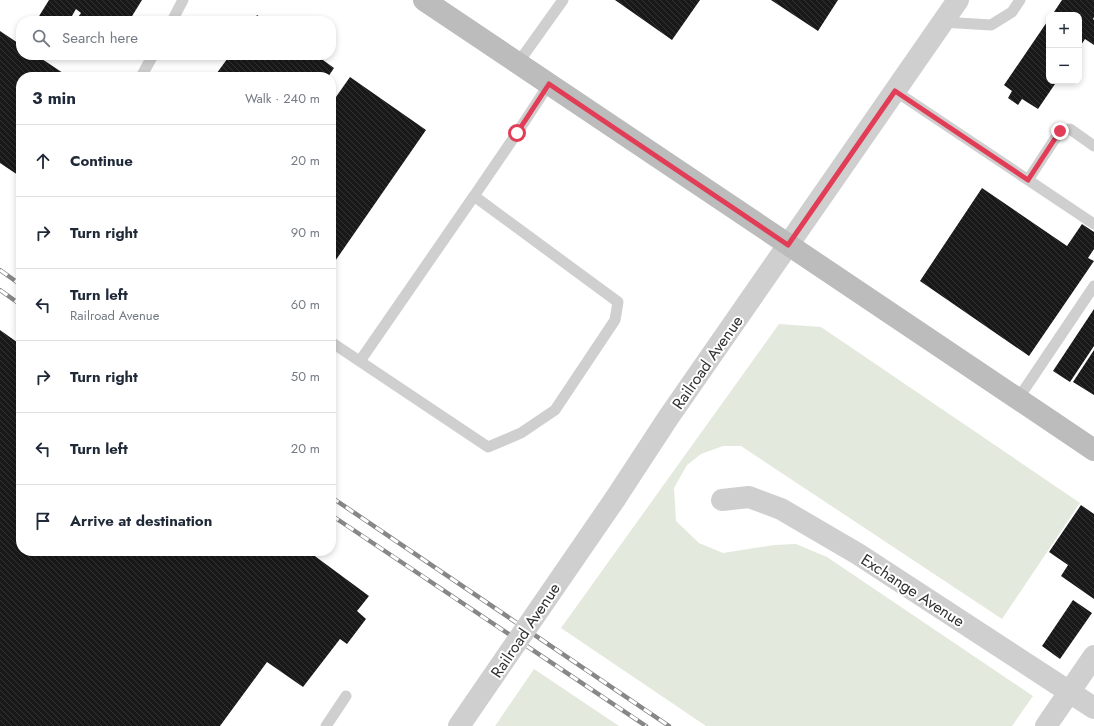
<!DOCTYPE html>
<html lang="en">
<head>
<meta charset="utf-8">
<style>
  body { margin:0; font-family:Jost,sans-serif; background:#f2f2f3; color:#1f2937 }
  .controls { position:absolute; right:12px; top:12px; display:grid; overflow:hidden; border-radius:8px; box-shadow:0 2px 6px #0003 }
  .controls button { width:36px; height:36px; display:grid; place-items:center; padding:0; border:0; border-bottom:1px solid #e0e1e3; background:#fff; color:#1f2937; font:20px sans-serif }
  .stop { position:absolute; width:12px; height:12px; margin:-9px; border:3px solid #e13d57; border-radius:50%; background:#fff }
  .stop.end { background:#e13d57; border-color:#fff; box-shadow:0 1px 4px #0008 }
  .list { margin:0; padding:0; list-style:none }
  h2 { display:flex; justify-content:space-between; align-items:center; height:52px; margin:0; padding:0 16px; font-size:17px }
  h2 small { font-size:13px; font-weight:400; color:#747a83 }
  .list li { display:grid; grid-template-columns:26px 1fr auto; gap:12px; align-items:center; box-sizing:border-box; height:72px; padding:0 16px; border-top:1px solid #e0e1e3 }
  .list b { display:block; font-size:15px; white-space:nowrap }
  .list p { margin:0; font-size:13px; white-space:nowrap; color:#747a83 }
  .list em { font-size:13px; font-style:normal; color:#747a83 }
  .icon { flex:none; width:22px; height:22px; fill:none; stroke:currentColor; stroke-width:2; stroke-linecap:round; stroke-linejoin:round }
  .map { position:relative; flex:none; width:1094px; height:726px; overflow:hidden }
  .search { position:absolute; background:#fff; box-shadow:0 2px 6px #0003; left:16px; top:16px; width:320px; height:44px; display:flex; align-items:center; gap:10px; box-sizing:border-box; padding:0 14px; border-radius:16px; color:#747a83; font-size:15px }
  .panel { position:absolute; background:#fff; box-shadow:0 2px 6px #0003; left:16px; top:72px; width:320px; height:484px; border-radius:16px }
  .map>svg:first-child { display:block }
  .grass { fill:#e3e9dc }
  .building { fill:url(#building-back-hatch) }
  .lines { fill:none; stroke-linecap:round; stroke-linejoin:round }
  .service { stroke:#cfcfcf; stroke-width:11 }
  .minor { stroke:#cfcfcf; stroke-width:22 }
  .tertiary { stroke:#cfcfcf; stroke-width:22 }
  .secondary { stroke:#bcbcbc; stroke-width:22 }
  .rail-casing { stroke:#878787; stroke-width:4.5 }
  .rail { stroke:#fff; stroke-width:3; stroke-dasharray:9; stroke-linecap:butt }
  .tertiary-bridge { stroke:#cfcfcf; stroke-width:22 }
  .route { stroke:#e13d57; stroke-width:5 }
  .labels { text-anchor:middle; stroke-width:4; stroke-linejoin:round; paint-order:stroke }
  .street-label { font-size:16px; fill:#323232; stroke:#fff }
</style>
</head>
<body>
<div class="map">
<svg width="1094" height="726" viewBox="0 0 1094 726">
  <defs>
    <pattern id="building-back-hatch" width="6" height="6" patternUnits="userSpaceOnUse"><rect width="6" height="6" fill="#191919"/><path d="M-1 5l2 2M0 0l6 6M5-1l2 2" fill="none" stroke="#323232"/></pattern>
  </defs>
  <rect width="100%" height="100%" fill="#fff"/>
  <!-- grass -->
  <path class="grass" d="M779 324 821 327 1080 503 1002 619 741 446H723L701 454 687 465 674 488 676 521 699 543 723 553 774 545 796 544 827 557 1033 696 1012 726H706L561 628Z
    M534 669 619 726H495Z"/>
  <!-- building -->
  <path class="building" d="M49 0H142L129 21H75L81 13 76 9 69 21H36Z
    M615 0H700L672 40Z
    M771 0H838L818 31Z
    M1062 0H1094V17L1093 19 1094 20V45L1085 39 1079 48V15H1052Z
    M257 15 266 21H253Z
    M1049 19V81H1057L1038 109 1022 99 1018 105 1008 98 1012 91 1004 85Z
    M0 31 21 45V55H36L69 77H21V171L18 175 0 163Z
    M230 55H316L334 68 328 77H214Z
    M350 77 426 130 331 267V104Z
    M982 188 1067 246 1082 224 1094 232V249L1088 258 1094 261 1029 356 920 281Z
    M1094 309V346L1070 382 1053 371Z
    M0 330 21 345V551H308L369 596 357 611 366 619 347 644 340 639 303 687 267 662 220 726H0Z
    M1094 350V395L1073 382Z
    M1081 505 1094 514V599L1061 576 1068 565 1049 552Z
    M1073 600 1092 613 1060 659 1042 646Z"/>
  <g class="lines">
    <!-- service -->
    <path class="service" d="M172 21 183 0
      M942 22 991 25 1012 12 1020 0
      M518 63 563 0
      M141 77 153 55
      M895 91 1094 224
      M1028 180 1060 131 1070 129 1094 146
      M474 196 517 133 549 84
      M331 342 488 447 521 433 555 410 615 320 618 302 474 196 360 361
      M1018 399 1094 286
      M326 726 346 696"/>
    <!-- minor -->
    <path class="minor" d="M722 500 749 497 781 509 858 554 1094 708
      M1046 726 1094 656"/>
    <!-- tertiary -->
    <path class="tertiary" d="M615 499 668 418 958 0"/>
    <!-- secondary -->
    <path class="secondary" d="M424 0 1094 450"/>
    <!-- rail casing -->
    <g class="rail-casing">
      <path id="rail" d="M0 270 21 285
        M0 290 21 305
        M331 497 669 726
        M331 515 646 726"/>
    </g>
    <!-- rail -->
    <use href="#rail" class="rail"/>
    <!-- tertiary-bridge -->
    <path class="tertiary-bridge" d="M459 726 615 499"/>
  </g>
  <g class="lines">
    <!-- route -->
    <path class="route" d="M517 133 549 84 788 245 895 91 1028 180 1060 131"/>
  </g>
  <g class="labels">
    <!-- street labels -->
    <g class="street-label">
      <text transform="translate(707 362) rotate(-55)" y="6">Railroad Avenue</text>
      <text transform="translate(913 590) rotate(33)" y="6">Exchange Avenue</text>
      <text transform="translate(525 630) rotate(-56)" y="6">Railroad Avenue</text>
    </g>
  </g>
</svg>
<div class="controls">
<button>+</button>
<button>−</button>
</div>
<div class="stop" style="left:517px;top:133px"></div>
<div class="stop end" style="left:1060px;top:131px"></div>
<div class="search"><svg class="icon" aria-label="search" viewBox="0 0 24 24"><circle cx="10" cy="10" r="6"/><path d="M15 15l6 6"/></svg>Search here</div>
<section class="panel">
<h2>3 min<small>Walk · 240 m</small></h2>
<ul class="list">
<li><svg class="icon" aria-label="ahead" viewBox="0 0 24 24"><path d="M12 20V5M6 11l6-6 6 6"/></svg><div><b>Continue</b></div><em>20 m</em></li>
<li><svg class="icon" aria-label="right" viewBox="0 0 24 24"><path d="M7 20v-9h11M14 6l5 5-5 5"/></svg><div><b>Turn right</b></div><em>90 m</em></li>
<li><svg class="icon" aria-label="left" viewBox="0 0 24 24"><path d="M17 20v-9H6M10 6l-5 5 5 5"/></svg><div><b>Turn left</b><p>Railroad Avenue</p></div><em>60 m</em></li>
<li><svg class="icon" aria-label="right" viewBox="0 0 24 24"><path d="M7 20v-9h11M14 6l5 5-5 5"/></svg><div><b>Turn right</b></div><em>50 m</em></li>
<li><svg class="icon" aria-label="left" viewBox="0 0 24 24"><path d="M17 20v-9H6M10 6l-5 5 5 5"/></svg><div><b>Turn left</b></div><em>20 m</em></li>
<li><svg class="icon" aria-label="arrive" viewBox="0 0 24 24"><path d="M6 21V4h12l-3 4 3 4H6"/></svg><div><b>Arrive at destination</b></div></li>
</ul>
</section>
</div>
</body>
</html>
